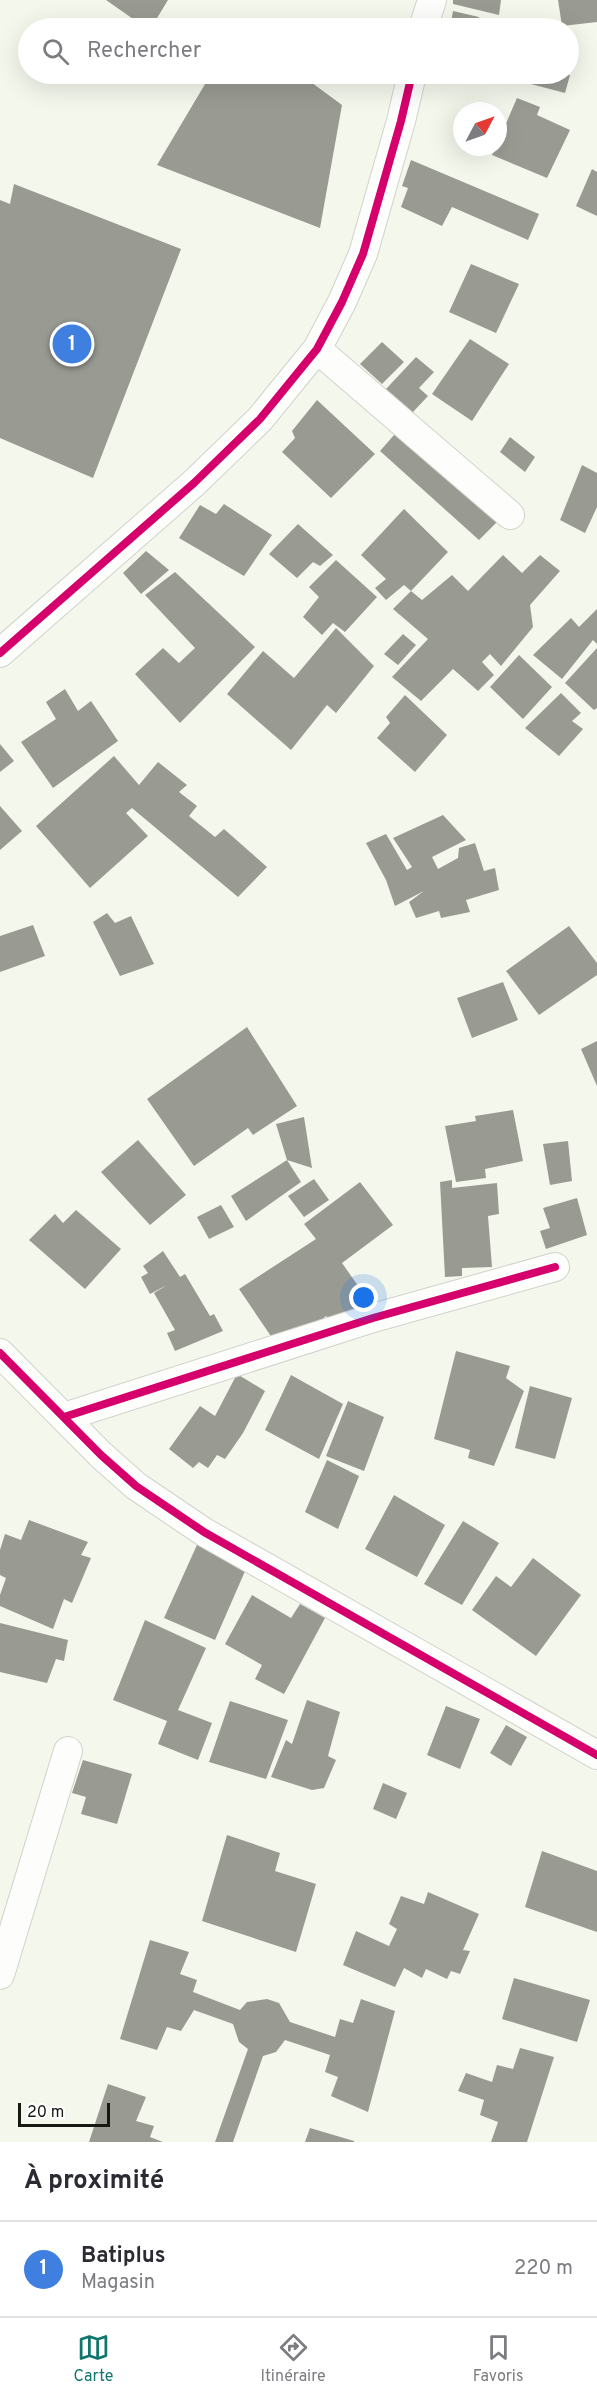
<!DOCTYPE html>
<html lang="fr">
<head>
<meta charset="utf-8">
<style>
  body { margin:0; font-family:Overpass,sans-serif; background:#f2f2f3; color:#2b2b33 }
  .compass { position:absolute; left:453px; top:102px; width:54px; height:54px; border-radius:50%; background:#fff; box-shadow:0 6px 24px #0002; rotate:49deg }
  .scale { position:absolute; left:18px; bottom:15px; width:92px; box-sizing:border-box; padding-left:6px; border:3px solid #161812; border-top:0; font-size:16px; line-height:21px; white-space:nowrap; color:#161812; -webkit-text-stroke:4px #fff; paint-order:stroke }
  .you { position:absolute; left:364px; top:1298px; width:21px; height:21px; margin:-15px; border:4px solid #fff; border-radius:50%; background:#1a73e8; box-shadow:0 0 0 9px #1a73e833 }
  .badge { display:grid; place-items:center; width:39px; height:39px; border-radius:50%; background:#0f766e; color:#fff; font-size:20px; font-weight:700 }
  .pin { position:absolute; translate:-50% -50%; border:3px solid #fff; box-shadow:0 2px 6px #0006 }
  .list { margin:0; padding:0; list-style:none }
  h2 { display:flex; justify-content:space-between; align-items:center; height:78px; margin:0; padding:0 24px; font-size:26px }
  h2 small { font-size:20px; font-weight:400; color:#7c7c81 }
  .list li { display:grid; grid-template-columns:39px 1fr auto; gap:18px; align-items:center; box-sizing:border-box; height:96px; padding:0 24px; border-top:2px solid #e1e1e2 }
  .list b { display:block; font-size:22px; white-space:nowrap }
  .list p { margin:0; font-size:20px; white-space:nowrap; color:#7c7c81 }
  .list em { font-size:20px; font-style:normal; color:#7c7c81 }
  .icon { flex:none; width:33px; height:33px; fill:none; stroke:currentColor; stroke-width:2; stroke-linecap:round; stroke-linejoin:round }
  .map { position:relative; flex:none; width:597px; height:2142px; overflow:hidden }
  .search { position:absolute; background:#fff; box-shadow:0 6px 24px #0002; left:18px; right:18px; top:18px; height:66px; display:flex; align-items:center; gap:15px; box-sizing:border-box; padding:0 21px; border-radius:33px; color:#7c7c81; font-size:22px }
  .sheet { height:174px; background:#fff }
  nav { display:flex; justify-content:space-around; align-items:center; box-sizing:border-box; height:84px; border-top:2px solid #e1e1e2; background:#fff; font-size:16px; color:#7c7c81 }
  nav a { display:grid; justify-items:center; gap:3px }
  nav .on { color:#0f766e }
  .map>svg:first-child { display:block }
  .building { fill:#999b93 }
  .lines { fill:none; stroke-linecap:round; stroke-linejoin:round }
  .minor-casing { stroke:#d1d3cb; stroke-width:30 }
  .minor { stroke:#fdfefc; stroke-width:28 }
  .cycleway-casing { stroke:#fff; stroke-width:11 }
  .cycleway { stroke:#d6006c; stroke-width:8 }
</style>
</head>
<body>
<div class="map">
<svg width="597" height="2142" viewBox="0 0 597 2142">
  <rect width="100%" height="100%" fill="#f4f7ec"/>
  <!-- building -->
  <path class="building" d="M106 0H168L151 28H146Z
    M453 0H501L499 15 453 4Z
    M558 0H597V22L562 26Z
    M453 11 479 17V28H450Z
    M211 74H300L342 105 320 228 157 165Z
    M493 74H565L570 75 565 93Z
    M517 98 540 107 537 115 570 130 547 178 492 155 496 147H498V142Z
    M411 160 539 214 528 240 452 207 442 226 401 207 408 188 402 186Z
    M592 169 597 172V216L576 206Z
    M14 184 181 249 93 478 0 438V200L10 204Z
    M471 264 519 284 496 333 449 312Z
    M470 339 509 364 472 421 432 394Z
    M382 342 404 362 382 384 360 364Z
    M416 357 434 372 419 388 428 396 412 413 386 389Z
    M317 400 375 454 331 498 282 452 295 438 292 431Z
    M401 427 501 518 479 540 380 451Z
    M510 437 535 457 525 472 500 452Z
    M582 465 597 473V507L585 533 560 520Z
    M224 504 272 535 244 576 179 538 200 505 216 514Z
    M404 509 448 552 411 591 404 585 386 600 375 588 386 579 361 555Z
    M298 524 333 555 320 566 313 562 297 578 269 554Z
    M146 551 169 570 141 594 123 573Z
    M503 555 522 573 540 555 560 571 530 605 533 627 501 666 490 654 482 662 494 675 478 691 453 669 421 701 392 677 428 639 393 609 411 591 422 600 452 575 468 591Z
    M336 560 377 597 345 632 333 623 322 635 303 617 319 597 309 587Z
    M175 572 255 647 180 723 135 674 163 648 179 663 195 648 145 595Z
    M597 609V644L593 640 562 679 533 655 571 618 579 627Z
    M336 628 374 666 336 713 327 705 291 750 227 694 263 651 294 678Z
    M403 634 416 645 398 665 384 654Z
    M597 648V708L594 710 565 683Z
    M519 655 552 687 523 719 490 687Z
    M65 689 78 711 91 701 118 741 53 788 21 742 56 719 46 702Z
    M561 693 581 713 572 721 583 729 559 756 525 728Z
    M405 695 447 735 415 772 377 738 390 723 386 717Z
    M0 744 14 761 0 772Z
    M114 756 139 785 158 762 187 785 179 792 197 806 189 816 215 837 224 829 267 867 238 897 132 808 126 813 148 836 90 888 36 826Z
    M0 806 22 831 0 850Z
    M443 815 466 840 432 857 438 869 458 858 459 848 475 843 484 871 495 868 499 890 466 900 470 912 441 918 439 911 416 918 409 902 424 891 395 906 386 880 366 843 386 834 407 870 412 867 393 838Z
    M107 913 115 923 131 916 154 964 120 976 93 922Z
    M33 925 45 956 0 972V936Z
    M569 926 597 963V975L539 1015 506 971Z
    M503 982 518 1020 472 1038 457 998Z
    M247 1027 297 1106 253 1135 248 1128 194 1166 147 1099Z
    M597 1041V1086L581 1049Z
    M513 1110 523 1161 485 1169 486 1178 456 1182 445 1126 476 1121 475 1116Z
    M304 1117 312 1168 287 1160 276 1124Z
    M138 1140 186 1195 150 1225 101 1172Z
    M568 1141 572 1181 550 1185 543 1144Z
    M287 1160 301 1182 246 1221 231 1196Z
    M314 1179 329 1200 304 1217 288 1196Z
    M452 1180V1188L497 1183 499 1214 488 1216 492 1267 462 1268V1276L445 1277 440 1182Z
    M360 1182 393 1225 342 1263 368 1300 339 1329 326 1316 308 1332 279 1348 239 1289 316 1239 304 1224Z
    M577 1198 587 1235 546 1249 540 1231 550 1228 543 1208Z
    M221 1205 234 1227 209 1239 197 1217Z
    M76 1210 121 1249 85 1289 29 1240 55 1214 63 1223Z
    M163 1251 180 1277 185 1274 210 1316 214 1314 223 1331 175 1351 167 1333 175 1330 154 1293 167 1285 150 1294 141 1277 148 1273 143 1266Z
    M456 1351 510 1366 506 1378 524 1391 494 1466 468 1458 470 1450 434 1439Z
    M237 1374 265 1391 243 1433 225 1459 217 1455 208 1468 199 1462 193 1468 169 1449 200 1406 215 1416Z
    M291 1375 343 1404 319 1459 265 1430Z
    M530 1386 572 1398 555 1459 515 1448Z
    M348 1401 384 1417 364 1471 326 1456Z
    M327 1460 359 1476 338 1529 305 1512Z
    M394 1495 445 1525 417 1577 365 1549Z
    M29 1520 88 1542 81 1555 91 1558 72 1603 64 1599 53 1629 0 1606V1595L6 1578 0 1575V1550L5 1534 21 1540Z
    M463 1521 499 1543 462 1605 424 1584Z
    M201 1536 249 1562 215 1640 164 1618Z
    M533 1558 581 1595 536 1656 472 1610 496 1576 511 1587Z
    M252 1595 291 1618 300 1604 325 1618 284 1694 255 1679 262 1665 225 1644Z
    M145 1620 206 1648 178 1710 212 1723 198 1760 158 1744 167 1721 113 1700Z
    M0 1623 68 1640 64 1661 56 1659 47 1683 0 1672Z
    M307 1700 340 1712 328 1756 336 1760 324 1788 312 1790 271 1777 286 1740 292 1744Z
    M230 1701 288 1720 266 1779 209 1762Z
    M446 1706 480 1719 460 1769 427 1755Z
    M506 1725 527 1737 511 1766 490 1753Z
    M83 1760 132 1774 117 1824 81 1814 86 1797 72 1793Z
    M383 1783 407 1793 396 1819 373 1809Z
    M227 1835 280 1853 275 1871 316 1884 296 1952 202 1921Z
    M542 1851 597 1871V1932L525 1907Z
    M428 1892 479 1914 463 1950 470 1951 460 1974 451 1971 447 1979 426 1969 422 1978 404 1968 395 1987 343 1965 356 1931 389 1946 397 1929 389 1924 401 1896 424 1904Z
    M150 1940 189 1952 180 1974 197 1980 193 1992 240 2010 247 2002 267 1999 279 2003 290 2022 335 2037 340 2019 353 2023 361 1999 395 2011 368 2112 331 2096 338 2077 325 2072 330 2055 285 2040 276 2052 263 2056 233 2142H215L248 2049 239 2042 233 2024 194 2010 181 2031 167 2027 157 2050 120 2039Z
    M514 1978 590 2000 577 2042 502 2019Z
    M520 2048 554 2057 527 2142H491L498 2122 480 2115 484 2100 458 2091 466 2073 492 2082 497 2065 513 2069Z
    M108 2084 146 2097 136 2121 154 2126 150 2137 163 2142H89Z
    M310 2128 354 2141V2142H305Z"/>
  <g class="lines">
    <!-- minor casing -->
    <g class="minor-casing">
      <path id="minor" d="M423 28 432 0
        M317 349 510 515
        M0 653 194 483 260 419 317 349 342 302 363 254 401 121 412 74
        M0 1353 101 1455 136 1486 204 1532 597 1755
        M64 1417 373 1318 555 1267
        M0 1975 68 1751"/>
    </g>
    <!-- minor -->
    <use href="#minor" class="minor"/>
    <!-- cycleway casing -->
    <g class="cycleway-casing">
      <path id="cycleway" d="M0 653 194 483 260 419 317 349 342 302 363 254 401 121 412 74
        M0 1353 101 1455 136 1486 204 1532 597 1755
        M64 1417 373 1318 555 1267"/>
    </g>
    <!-- cycleway -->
    <use href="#cycleway" class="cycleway"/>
  </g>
</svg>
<svg class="compass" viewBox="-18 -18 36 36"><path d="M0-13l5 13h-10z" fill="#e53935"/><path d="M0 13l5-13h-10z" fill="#7c7c81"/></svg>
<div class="scale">20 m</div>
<div class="you"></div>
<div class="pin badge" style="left:72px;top:344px;background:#3f7fe0">1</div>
<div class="search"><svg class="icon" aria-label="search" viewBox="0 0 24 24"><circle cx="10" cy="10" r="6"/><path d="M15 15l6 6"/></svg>Rechercher</div>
</div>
<section class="sheet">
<h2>À proximité<small></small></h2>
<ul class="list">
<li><span class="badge" style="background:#3f7fe0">1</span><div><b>Batiplus</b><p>Magasin</p></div><em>220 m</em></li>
</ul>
</section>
<nav>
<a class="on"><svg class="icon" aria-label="map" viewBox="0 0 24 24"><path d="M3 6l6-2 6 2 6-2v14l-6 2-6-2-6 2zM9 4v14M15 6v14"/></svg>Carte</a>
<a><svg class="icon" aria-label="directions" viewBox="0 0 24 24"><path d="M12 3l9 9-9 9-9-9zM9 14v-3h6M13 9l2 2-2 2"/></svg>Itinéraire</a>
<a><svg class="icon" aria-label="saved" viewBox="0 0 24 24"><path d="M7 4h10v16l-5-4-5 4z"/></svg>Favoris</a>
</nav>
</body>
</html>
